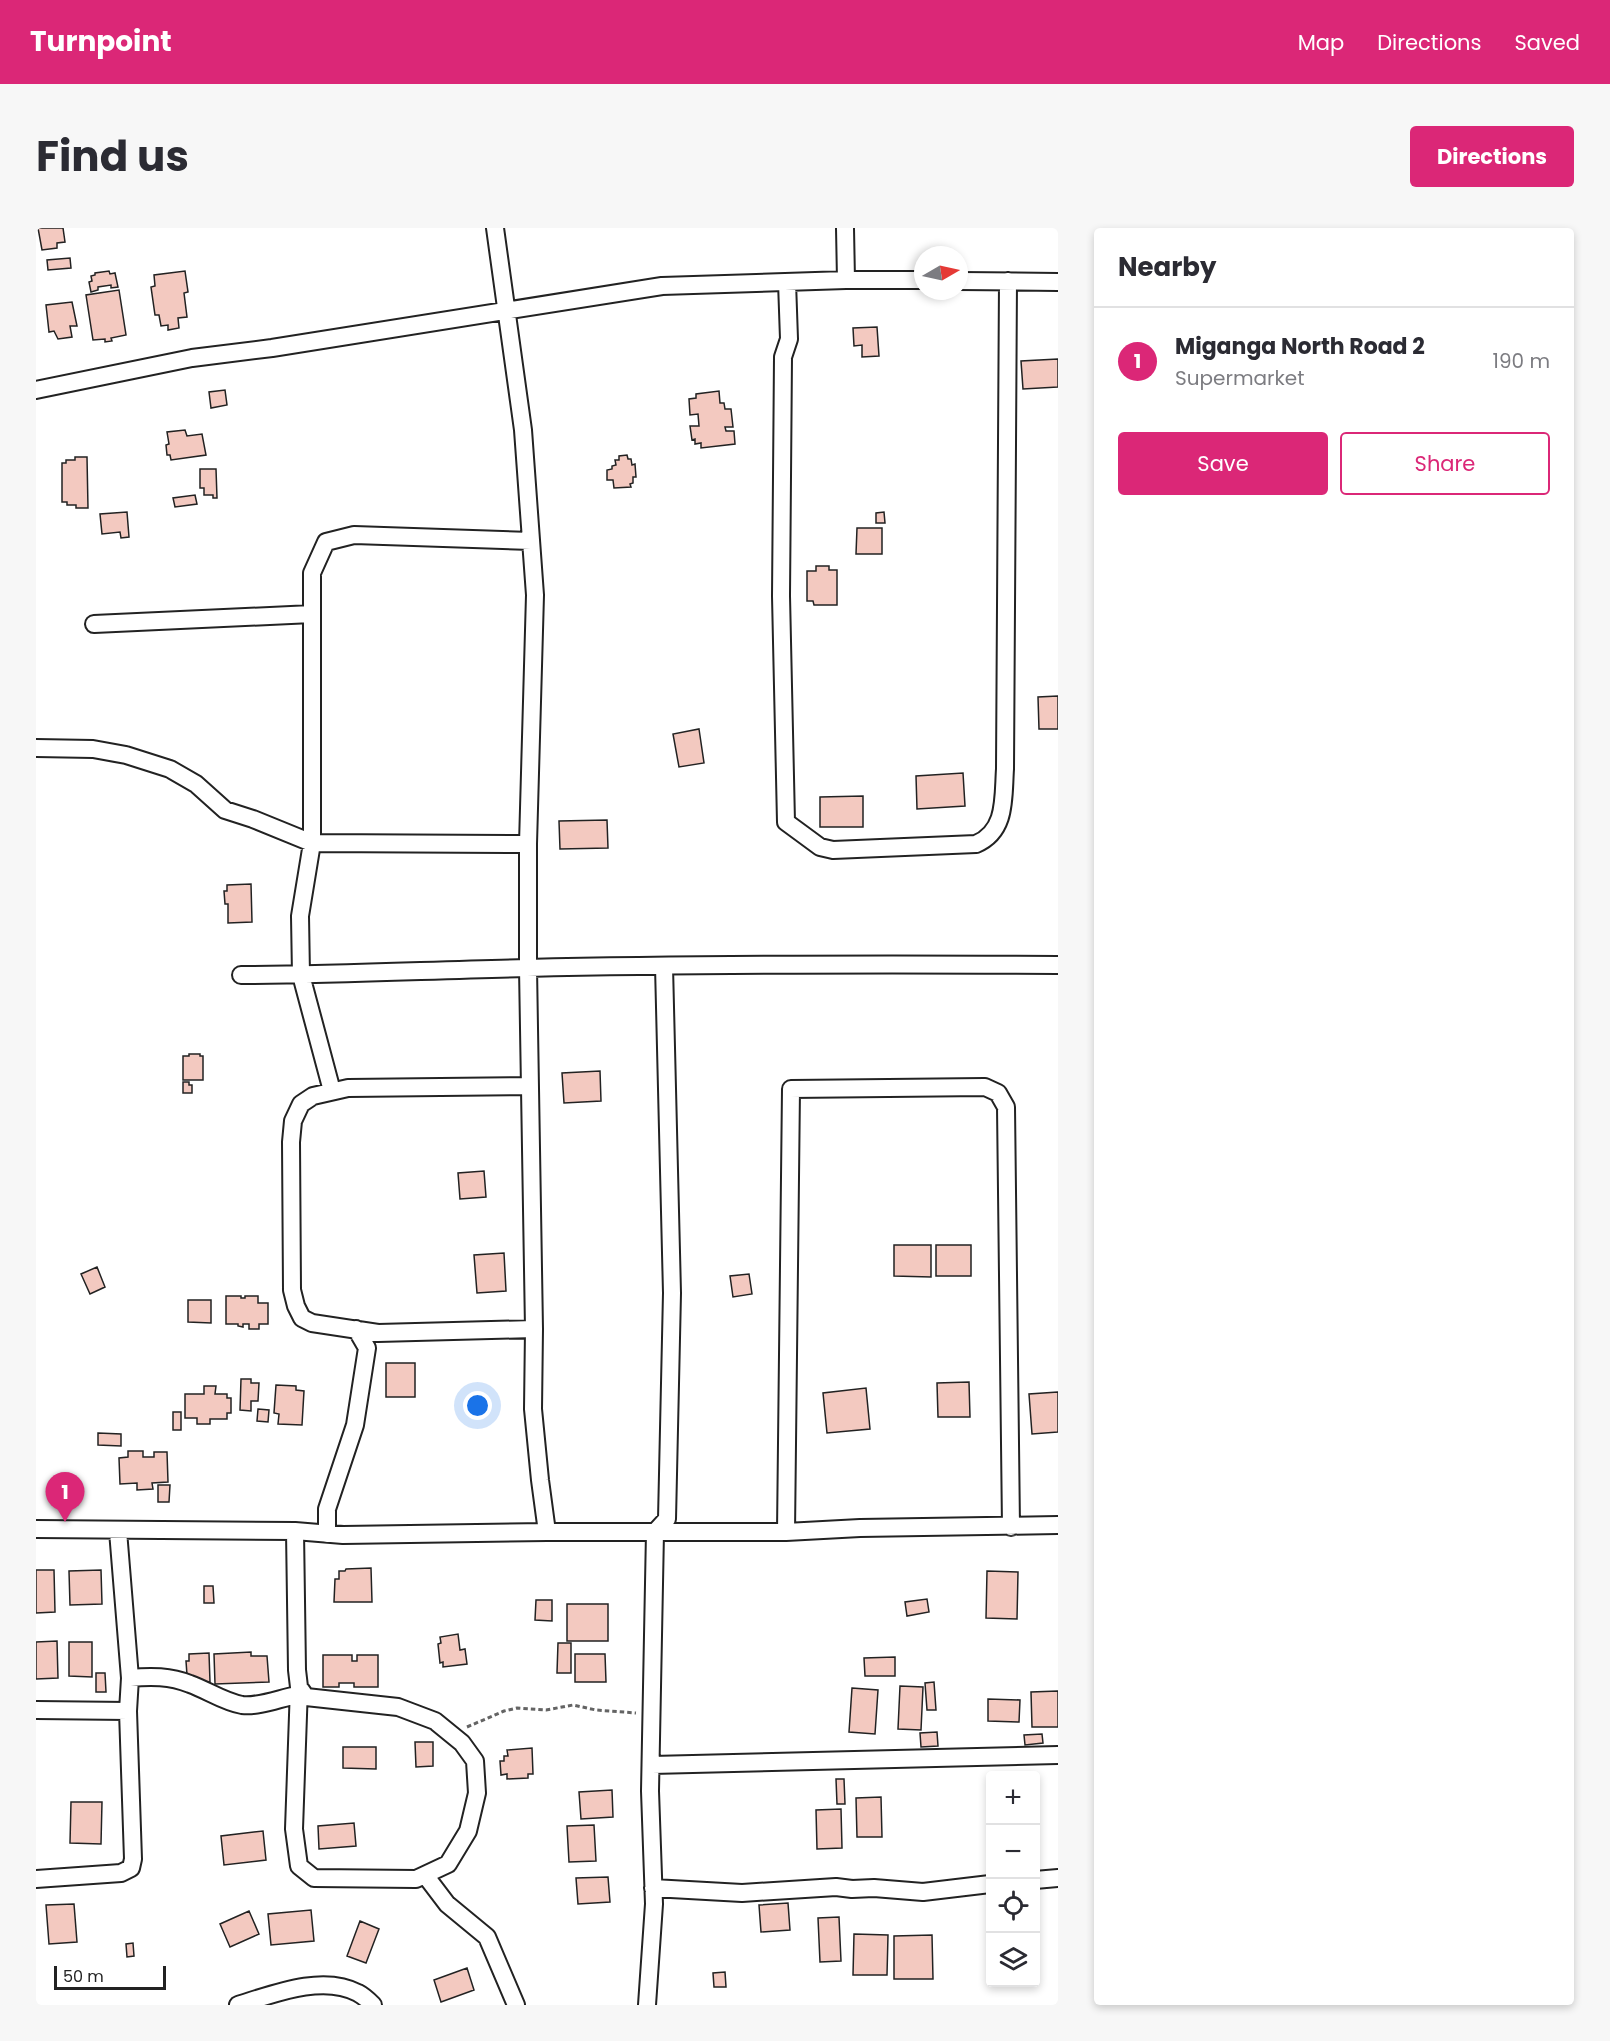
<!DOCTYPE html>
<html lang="en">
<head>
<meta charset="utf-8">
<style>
  body { margin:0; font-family:Poppins,sans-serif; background:#f7f7f7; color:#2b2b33 }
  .controls { position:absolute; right:18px; bottom:18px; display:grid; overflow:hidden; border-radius:6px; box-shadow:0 3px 9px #0003 }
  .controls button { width:54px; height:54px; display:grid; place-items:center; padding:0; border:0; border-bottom:2px solid #e1e1e2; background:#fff; color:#2b2b33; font:30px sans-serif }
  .compass { position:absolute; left:878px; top:18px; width:54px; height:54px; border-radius:50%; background:#fff; box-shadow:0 3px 9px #0003; rotate:81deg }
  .scale { position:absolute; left:18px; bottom:15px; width:112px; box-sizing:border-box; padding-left:6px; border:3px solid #222; border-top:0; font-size:16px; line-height:21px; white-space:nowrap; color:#222; -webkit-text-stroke:4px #fff; paint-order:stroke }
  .you { position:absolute; left:442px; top:1178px; width:21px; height:21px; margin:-15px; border:4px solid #fff; border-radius:50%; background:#1a73e8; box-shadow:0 0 0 9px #1a73e833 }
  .badge { display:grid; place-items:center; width:39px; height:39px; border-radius:50%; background:#db2777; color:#fff; font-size:20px; font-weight:700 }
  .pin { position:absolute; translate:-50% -50px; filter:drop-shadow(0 2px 3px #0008) }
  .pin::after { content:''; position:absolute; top:32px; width:21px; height:18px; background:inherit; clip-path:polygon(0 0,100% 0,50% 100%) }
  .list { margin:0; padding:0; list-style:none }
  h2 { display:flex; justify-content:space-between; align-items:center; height:78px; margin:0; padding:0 24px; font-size:26px }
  h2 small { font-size:20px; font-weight:400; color:#7c7c81 }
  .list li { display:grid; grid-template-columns:39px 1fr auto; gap:18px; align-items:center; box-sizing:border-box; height:108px; padding:0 24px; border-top:2px solid #e1e1e2 }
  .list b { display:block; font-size:22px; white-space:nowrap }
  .list p { margin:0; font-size:20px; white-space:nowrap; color:#7c7c81 }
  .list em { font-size:20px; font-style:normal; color:#7c7c81 }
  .actions { display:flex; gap:12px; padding:18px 24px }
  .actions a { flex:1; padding:14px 0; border:2px solid #db2777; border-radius:6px; text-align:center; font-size:21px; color:#db2777 }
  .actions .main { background:#db2777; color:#fff }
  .icon { flex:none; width:33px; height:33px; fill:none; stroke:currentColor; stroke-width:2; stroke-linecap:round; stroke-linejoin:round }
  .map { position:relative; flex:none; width:1022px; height:1777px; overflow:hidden; border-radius:6px }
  header { display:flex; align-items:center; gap:36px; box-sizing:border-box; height:84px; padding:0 30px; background:#db2777; color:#fff }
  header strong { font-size:28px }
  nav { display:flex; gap:33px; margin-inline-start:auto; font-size:21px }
  .intro { display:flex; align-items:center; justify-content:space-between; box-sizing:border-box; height:144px; padding:0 36px }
  h1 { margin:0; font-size:42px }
  .button { padding:15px 27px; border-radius:6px; background:#db2777; color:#fff; font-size:21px; font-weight:700 }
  main { display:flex; gap:36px; padding:0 36px }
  aside { flex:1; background:#fff; border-radius:6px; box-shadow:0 3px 9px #0003 }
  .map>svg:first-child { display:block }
  .building { fill:#f3c9c0; stroke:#222; stroke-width:1.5 }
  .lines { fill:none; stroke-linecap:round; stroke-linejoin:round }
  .minor-casing { stroke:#222; stroke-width:20 }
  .path { stroke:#646464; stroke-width:3; stroke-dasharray:4.5 3; stroke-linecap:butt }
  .minor { stroke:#fff; stroke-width:16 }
</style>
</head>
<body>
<header>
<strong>Turnpoint</strong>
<nav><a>Map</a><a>Directions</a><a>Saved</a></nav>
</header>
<div class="intro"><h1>Find us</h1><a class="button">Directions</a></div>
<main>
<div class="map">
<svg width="1022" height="1777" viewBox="0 0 1022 1777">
  <rect width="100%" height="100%" fill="#fff"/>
  <!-- building -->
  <path class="building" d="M2 0H27L29 14 21 15V20L6 22Z
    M34 30 35 40 12 42 11 32Z
    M73 43 74 46 79 45 82 59 75 60V57L62 59V62L55 64 53 54 56 53 55 48 59 47V45Z
    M149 43 152 64 148 65 151 89 142 90 143 100 132 102V97L125 98 123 87H119L115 59 119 58 118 47Z
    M83 62 90 107 75 110 76 113 69 114V111L57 112 50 67Z
    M36 74 41 98H34L36 109 22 111 18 103 13 104 10 77Z
    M841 99 843 128 826 129V117L818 118 817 100Z
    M1022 131V159L987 161 985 133Z
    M189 162 191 177 175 180 173 164Z
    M683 163 684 175H688L689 181H695L697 199H689L690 203H698L699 216 665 220V215L659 216V211L656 212 654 198H663L662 186 654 187 653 171 660 170V166Z
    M149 202 151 208 166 206 170 227 135 232 134 227H131L130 217 133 216 131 204Z
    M591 227 592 231H595L596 237 599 236 600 249H597V255L594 256 595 259 578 260 577 252H571V242L576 241V238L580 237 579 232H583V228Z
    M39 229H51L52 280H40V277H31V274H26V235H30V232H39Z
    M164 241H180L181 270H177V267H168V260H164Z
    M159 267 161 276 139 279 137 270Z
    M91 284 93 309 85 310 84 304 66 306 64 286Z
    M848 284 849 295H840V285Z
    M821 300H846V326H820Z
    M780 338H793V342H801V377H778L777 373H771V343H780Z
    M1022 468V501H1003L1002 469Z
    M663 501 668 535 643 539 637 506Z
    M927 545 929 578 881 581 880 548Z
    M827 568V599H784V569Z
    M571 592 572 620 524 621 523 593Z
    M215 656 216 694 192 695V676H189L188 663H191V657Z
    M153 826H164V828H167V852H147V828H153Z
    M564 843 565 873 528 875 526 845Z
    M147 854H153V857H156V865H147Z
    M448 943 450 969 424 971 422 945Z
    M858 1017H895V1049L858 1048Z
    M900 1017H935V1048H900Z
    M468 1025 470 1063 441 1065 438 1027Z
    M61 1039 69 1059 54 1066 45 1046Z
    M713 1046 716 1066 697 1069 694 1048Z
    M190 1068H205V1070H209V1068H222V1075H232V1096H223V1101H213V1096H207V1099L202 1098V1096H190Z
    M152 1072H175V1095L152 1094Z
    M350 1135H379V1169H350Z
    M205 1151H215V1155H223L222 1173H215V1183L204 1182Z
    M933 1154 934 1189H902L901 1155Z
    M240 1157 260 1158V1162L268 1163 266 1197 242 1196 243 1186 238 1185Z
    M168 1158H180L179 1166H191V1170H195V1185H191V1191H174V1196H161V1190H149V1166H168Z
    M830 1160 834 1201 791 1205 787 1165Z
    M1022 1164V1204L996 1206 993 1166Z
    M222 1181 233 1182 232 1194 221 1193Z
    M137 1184H145V1202H137Z
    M62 1205 85 1206V1218L62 1217Z
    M92 1223H107V1229H118V1224H131L132 1254 116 1255 117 1261 101 1262V1255L84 1256 83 1230 92 1229Z
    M122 1257H134L133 1274H122Z
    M335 1340 336 1374H298L299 1351H303V1343H309L310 1341Z
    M0 1342H18L19 1384 0 1385Z
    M65 1342 66 1376 34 1377 33 1343Z
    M951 1343 982 1344 981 1391 950 1390Z
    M168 1358H177L178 1375H168Z
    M891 1371 893 1384 871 1388 869 1374Z
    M500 1372H516V1393L499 1392Z
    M531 1376H572V1413H531Z
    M422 1406 424 1422 429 1421 431 1436 407 1439V1434L404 1435 402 1416 405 1415 404 1409Z
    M21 1413 22 1450 0 1451V1414Z
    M33 1414H56V1449L33 1448Z
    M522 1415H535V1445H521Z
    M215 1424V1428H231L233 1454 179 1456 178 1426Z
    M173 1425 174 1454H154L151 1447 150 1433H153V1426Z
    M539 1426H569L570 1454H539Z
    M287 1427H316V1433H321V1427H342V1459H318V1455H303V1459H287Z
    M859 1429V1448H829L828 1430Z
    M60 1445H69L70 1464H60Z
    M898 1454 900 1482H891L889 1455Z
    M864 1458 887 1459 885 1502 862 1501Z
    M816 1460 842 1462 839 1506 813 1504Z
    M1022 1463V1499H996L995 1464Z
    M952 1471 984 1472 983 1494 952 1493Z
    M901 1504 902 1518 885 1519 884 1505Z
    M1006 1506 1007 1515 989 1517 988 1507Z
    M379 1514H397V1538L380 1539Z
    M307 1519H340V1541L307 1540Z
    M496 1520 497 1546H492V1550L471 1551V1546L465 1547 464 1533H468V1528H472L471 1522Z
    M800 1551H808L809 1576H801Z
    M576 1562 577 1589 545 1591 543 1564Z
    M845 1569 846 1609H821L820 1570Z
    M35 1574H66L65 1616 34 1615Z
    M805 1581 806 1620 781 1621 780 1582Z
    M318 1595 320 1618 283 1621 282 1598Z
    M558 1597 560 1633 533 1634 531 1598Z
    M227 1603 230 1632 188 1637 185 1608Z
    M572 1649 574 1674 542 1676 540 1650Z
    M752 1675 754 1702 725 1704 723 1677Z
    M38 1676 41 1714 13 1716 10 1677Z
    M275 1682 278 1713 235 1717 232 1686Z
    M213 1683 223 1706 194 1719 184 1696Z
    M803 1689 805 1733 784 1734 782 1690Z
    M324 1693 343 1701 330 1735 311 1728Z
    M818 1706 852 1707 851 1747H817Z
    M896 1707 897 1751H858V1708Z
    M97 1715 98 1728 91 1729 90 1716Z
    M431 1740 438 1762 405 1774 398 1752Z
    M689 1744 690 1759H678L677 1745Z"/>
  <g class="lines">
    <!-- minor casing -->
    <g class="minor-casing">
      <path id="minor" d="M809 0 810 52
        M923 53 1022 54
        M751 54 753 111 747 129 745 368 750 594 784 619 797 622 940 616C971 603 967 569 969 541L972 53
        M0 162 156 130 236 120 626 58 810 52H887
        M58 396 276 386
        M0 520 57 521 90 527 134 541 160 556 189 582 217 591 276 615 492 616 499 367 487 202 459 0
        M492 616V740L498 1101 497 1181 504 1252 511 1304
        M205 747C301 747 396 742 491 740 668 736 845 736 1022 737
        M494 858 312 860 277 868 265 876 257 893 255 914 256 1062 260 1078 266 1090 276 1095 342 1105 498 1101
        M296 863 265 747 264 688 276 615V345L290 314 318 307 495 313
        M0 1301 259 1303 307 1307 511 1304H750L824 1300 1022 1297
        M82 1303 94 1450C115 1448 134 1448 154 1456 171 1462 188 1474 206 1477 224 1479 244 1470 261 1467
        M259 1303 261 1442 263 1459 270 1469 362 1479 399 1493 426 1515 439 1533 441 1565 432 1603 412 1636 380 1651 278 1650 263 1638 258 1601 263 1459
        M750 1304 755 861 949 859 962 865 970 879 975 1299
        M291 1306V1281L319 1197 331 1120 320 1101
        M0 1482 92 1483
        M616 1537 1022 1527
        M389 1647 411 1676 451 1709 480 1777
        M0 1651 85 1645 95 1640 97 1631 92 1483 94 1450
        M999 1652 1022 1650
        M617 1660 706 1665 800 1659 816 1661 838 1660 887 1664 954 1656
        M202 1777C237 1766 287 1746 322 1765 328 1768 333 1773 337 1777
        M611 1777 618 1676 614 1563 619 1304 631 1291 636 1065 628 738"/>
    </g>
    <!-- path -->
    <path class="path" d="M431 1499 468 1483 481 1480 510 1482 537 1477 560 1482 600 1485"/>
    <!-- minor -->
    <use href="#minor" class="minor"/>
  </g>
</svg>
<div class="controls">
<button>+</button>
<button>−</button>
<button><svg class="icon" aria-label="locate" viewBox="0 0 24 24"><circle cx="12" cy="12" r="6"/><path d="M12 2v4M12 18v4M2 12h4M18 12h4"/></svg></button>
<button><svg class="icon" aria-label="layers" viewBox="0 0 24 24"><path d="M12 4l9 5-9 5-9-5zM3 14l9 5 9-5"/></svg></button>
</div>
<svg class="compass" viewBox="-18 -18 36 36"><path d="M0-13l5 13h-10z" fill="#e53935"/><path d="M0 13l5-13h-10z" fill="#7c7c81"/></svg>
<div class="scale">50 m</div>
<div class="you"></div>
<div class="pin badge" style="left:29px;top:1294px">1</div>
</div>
<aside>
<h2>Nearby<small></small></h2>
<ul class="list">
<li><span class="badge">1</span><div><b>Miganga North Road 2</b><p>Supermarket</p></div><em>190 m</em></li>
</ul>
<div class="actions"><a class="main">Save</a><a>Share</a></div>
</aside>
</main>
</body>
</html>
